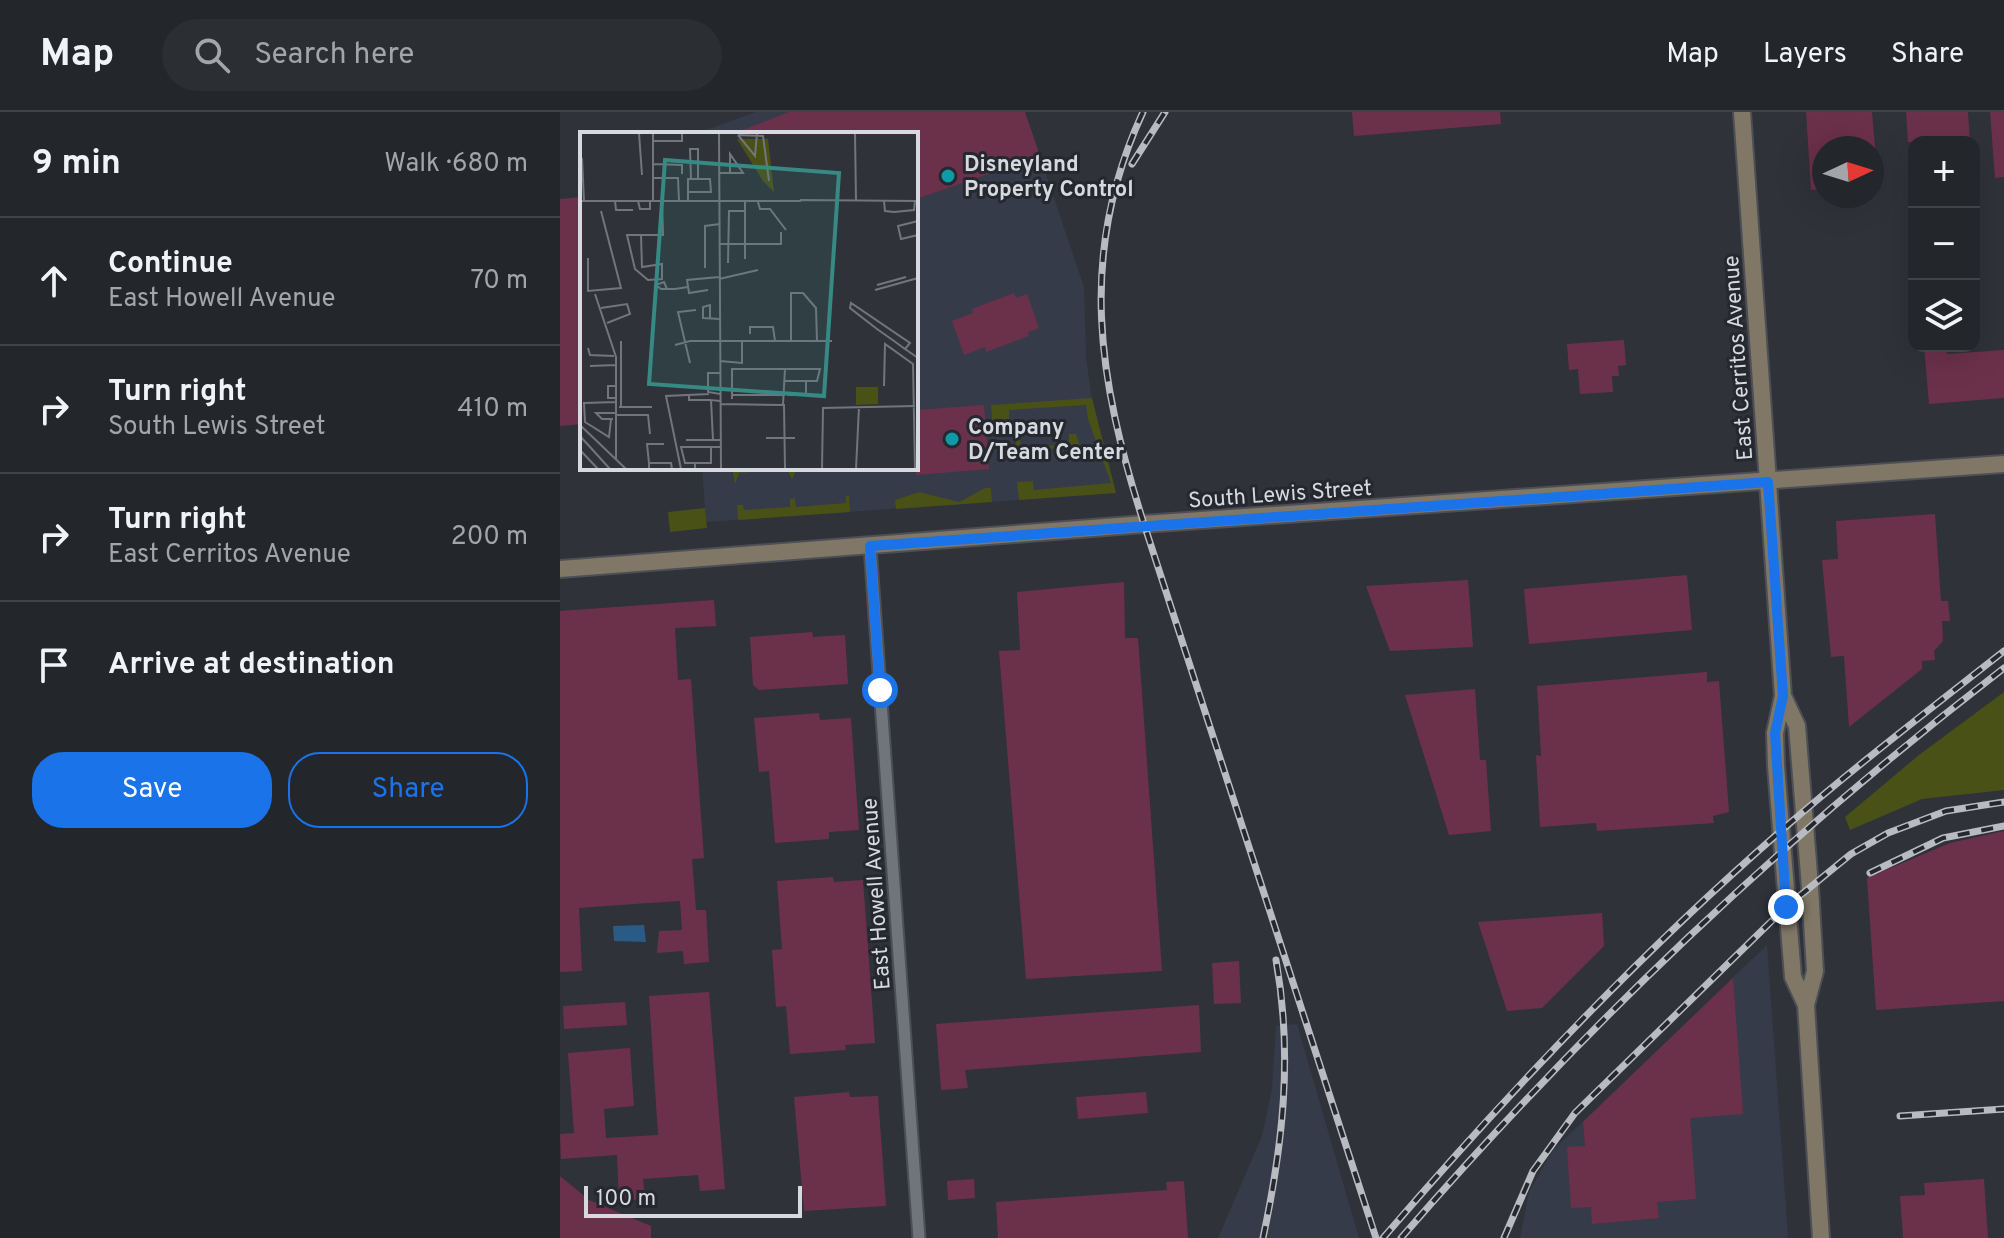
<!DOCTYPE html>
<html lang="en">
<head>
<meta charset="utf-8">
<style>
  body { margin:0; font-family:Overpass,sans-serif; background:#2b2e33; color:#f1f3f6 }
  .controls { position:absolute; right:24px; top:24px; display:grid; overflow:hidden; border-radius:16px; box-shadow:0 8px 32px #0002 }
  .controls button { width:72px; height:72px; display:grid; place-items:center; padding:0; border:0; border-bottom:2px solid #404347; background:#23262b; color:#f1f3f6; font:40px sans-serif }
  .compass { position:absolute; left:1252px; top:24px; width:72px; height:72px; border-radius:50%; background:#23262b; box-shadow:0 8px 32px #0002; rotate:86deg }
  .scale { position:absolute; left:24px; bottom:20px; width:218px; box-sizing:border-box; padding-left:8px; border:4px solid #d6d9dd; border-top:0; font-size:22px; line-height:28px; white-space:nowrap; color:#d6d9dd; -webkit-text-stroke:6px #25282f; paint-order:stroke }
  .stop { position:absolute; width:24px; height:24px; margin:-18px; border:6px solid #1a73e8; border-radius:50%; background:#fff }
  .stop.end { background:#1a73e8; border-color:#fff; box-shadow:0 2px 8px #0008 }
  .list { margin:0; padding:0; list-style:none }
  h2 { display:flex; justify-content:space-between; align-items:center; height:104px; margin:0; padding:0 32px; font-size:34px }
  h2 small { font-size:26px; font-weight:400; color:#a3a5a9 }
  .list li { display:grid; grid-template-columns:52px 1fr auto; gap:24px; align-items:center; box-sizing:border-box; height:128px; padding:0 32px; border-top:2px solid #404347 }
  .list b { display:block; font-size:30px; white-space:nowrap }
  .list p { margin:0; font-size:26px; white-space:nowrap; color:#a3a5a9 }
  .list em { font-size:26px; font-style:normal; color:#a3a5a9 }
  .actions { display:flex; gap:16px; padding:24px 32px }
  .actions a { flex:1; padding:18px 0; border:2px solid #1a73e8; border-radius:32px; text-align:center; font-size:28px; color:#1a73e8 }
  .actions .main { background:#1a73e8; color:#fff }
  .icon { flex:none; width:44px; height:44px; fill:none; stroke:currentColor; stroke-width:2; stroke-linecap:round; stroke-linejoin:round }
  .map { position:relative; flex:none; width:1444px; height:1126px; overflow:hidden }
  header { display:flex; align-items:center; gap:48px; box-sizing:border-box; height:112px; padding:0 40px; background:#23262b; border-bottom:2px solid #404347 }
  header strong { font-size:38px }
  nav { display:flex; gap:44px; margin-inline-start:auto; font-size:28px }
  .search { width:560px; height:72px; background:#2b2e33; display:flex; align-items:center; gap:20px; box-sizing:border-box; padding:0 28px; border-radius:44px; color:#a3a5a9; font-size:30px }
  main { display:flex }
  aside { flex:1; background:#23262b }
  .map>svg:first-child { display:block }
  .built { fill:#353b48 }
  .green { fill:#495117 }
  .water { fill:#295b86 }
  .building { fill:#6c314a }
  .lines { fill:none; stroke-linecap:round; stroke-linejoin:round }
  .street-casing { stroke:#4c4f56; stroke-width:15 }
  .secondary-casing { stroke:#4c4f56; stroke-width:20 }
  .street { stroke:#70747c; stroke-width:11 }
  .secondary { stroke:#807766; stroke-width:16 }
  .rail-casing { stroke:#b8bbbf; stroke-width:7 }
  .rail { stroke:#25282f; stroke-width:4; stroke-dasharray:12; stroke-linecap:butt }
  .route { stroke:#1a73e8; stroke-width:10 }
  .culture-dot { fill:#0f9aa8; stroke:#25282f; stroke-width:3 }
  .labels { text-anchor:middle; stroke-width:6; stroke-linejoin:round; paint-order:stroke }
  .poi-label { font-size:22px; font-weight:bold; fill:#d6d9dd; stroke:#25282f; text-anchor:start }
  .street-label { font-size:22px; fill:#d6d9dd; stroke:#25282f }
  .inset-road { fill:none; stroke:#72757b; stroke-width:2 }
  .view { fill:#378a84; fill-opacity:0.15; stroke:#378a84; stroke-width:4 }
  .inset-edge { fill:none; stroke:#d6d9dd; stroke-width:4 }
</style>
</head>
<body>
<header>
<strong>Map</strong>
<div class="search"><svg class="icon" aria-label="search" viewBox="0 0 24 24"><circle cx="10" cy="10" r="6"/><path d="M15 15l6 6"/></svg>Search here</div>
<nav><a>Map</a><a>Layers</a><a>Share</a></nav>
</header>
<main>
<aside>
<h2>9 min<small>Walk · 680 m</small></h2>
<ul class="list">
<li><svg class="icon" aria-label="ahead" viewBox="0 0 24 24"><path d="M12 20V5M6 11l6-6 6 6"/></svg><div><b>Continue</b><p>East Howell Avenue</p></div><em>70 m</em></li>
<li><svg class="icon" aria-label="right" viewBox="0 0 24 24"><path d="M7 20v-9h11M14 6l5 5-5 5"/></svg><div><b>Turn right</b><p>South Lewis Street</p></div><em>410 m</em></li>
<li><svg class="icon" aria-label="right" viewBox="0 0 24 24"><path d="M7 20v-9h11M14 6l5 5-5 5"/></svg><div><b>Turn right</b><p>East Cerritos Avenue</p></div><em>200 m</em></li>
<li><svg class="icon" aria-label="arrive" viewBox="0 0 24 24"><path d="M6 21V4h12l-3 4 3 4H6"/></svg><div><b>Arrive at destination</b></div></li>
</ul>
<div class="actions"><a class="main">Save</a><a>Share</a></div>
</aside>
<div class="map">
<svg width="1444" height="1126" viewBox="0 0 1444 1126">
  <rect width="100%" height="100%" fill="#2f3239"/>
  <!-- built -->
  <path class="built" d="M196 0H465L524 175 526 245 532 288 556 381 146 410 142 356H356V22H135Z
    M1207 833 1228 1126H960L969 1080 993 1038Z
    M737 912 799 1126H658L702 1024 712 977 716 914Z"/>
  <!-- green -->
  <path class="green" d="M532 286 556 381 459 388 457 370 473 369 474 378 551 371 528 307 526 293 449 298V310L437 311V317H433L431 293Z
    M509 322H516L524 346 518 347 516 335 461 339V348H457L456 326H460L461 336 509 332Z
    M172 356H237L232 368 227 357 179 361 175 372Z
    M425 376H431L432 390 336 397 335 388 359 380 399 390Z
    M286 384H289L290 400 178 408 177 393H183L184 398 230 395V387L235 386 236 395 286 391Z
    M145 396 147 416 110 420 108 400Z
    M1444 580V678L1362 687 1290 718 1285 705 1359 643Z"/>
  <!-- water -->
  <path class="water" d="M84 813 86 830 54 829 53 814Z"/>
  <!-- building -->
  <path class="building" d="M229 0H465L480 44 356 87V22H172Z
    M792 0H940L941 12 794 24Z
    M1246 0H1312L1315 36H1264V77L1251 78Z
    M1346 0H1408L1410 30H1348Z
    M1430 0H1444V65L1435 66Z
    M22 85V312L0 314V87Z
    M454 181 456 186 467 182 479 216 468 220 469 224 426 240 425 235 404 243 392 209 413 201 412 197Z
    M1064 228 1066 253 1058 254 1059 264H1052L1053 280 1020 282 1018 257 1009 258 1007 232Z
    M1364 234H1386L1387 242 1444 238V286L1369 292Z
    M424 293 429 357 356 363V298Z
    M1375 402 1381 489H1388L1390 509H1382L1383 529 1374 539 1375 548 1362 549V557L1289 615 1284 544 1271 545 1262 448 1278 447 1276 409Z
    M1127 463 1132 518 969 532 964 477Z
    M908 468 913 535 830 539 806 474Z
    M564 470 565 526H578L602 859 466 867 439 539 460 538 457 480Z
    M154 488 156 514 115 516 118 568 131 567 144 746 132 747 136 798H146L149 850 124 852 123 839 97 841 99 819 122 818 120 789 74 792 19 796 22 859 0 860V499Z
    M252 520 253 525 285 523 288 572 199 578 193 573 190 525Z
    M1147 560V570L1159 569 1169 700 1153 704 1154 711 1037 719 1036 711 980 715 976 643 981 644 977 574Z
    M915 577 920 648H926L931 719 889 723 845 583Z
    M259 601 260 608 291 606 299 718 269 720V727L215 731 209 659 199 660 194 606Z
    M1444 719V889L1316 898 1307 766 1390 731Z
    M273 765 274 770 303 768 315 931 285 933 286 938 230 942 226 894 216 895 212 838 222 837 217 769Z
    M1042 801 1044 834 982 896 947 899 918 810Z
    M679 849 681 891 654 892 652 851Z
    M1173 866 1183 1002 1130 1006 1136 1087 1097 1090 1099 1106 1032 1112 1031 1095 1011 1096 1007 1035 1025 1034 1023 1010Z
    M149 880 165 1077 140 1079 138 1063 83 1067 85 1087 59 1089 57 1043 1 1047 0 1022 14 1021 8 941 70 936 74 994 44 997 46 1026 98 1023 89 884Z
    M65 890 67 913 4 917 3 894Z
    M639 893 641 940 405 958 408 976 381 978 376 912Z
    M289 980 290 985 318 984 326 1094 244 1099 234 985Z
    M586 980 588 1001 518 1007 516 985Z
    M0 1064 29 1088 91 1114V1126H0Z
    M414 1067 415 1086 388 1088 387 1069Z
    M1424 1067 1428 1126H1343L1340 1084 1365 1083 1364 1071Z
    M624 1069 628 1126H438L436 1090 607 1078 606 1070Z"/>
  <g class="lines">
    <!-- street casing -->
    <g class="street-casing">
      <path id="street" d="M310 434 359 1126"/>
    </g>
    <!-- secondary casing -->
    <g class="secondary-casing">
      <path id="secondary" d="M1182 0 1223 584 1215 621 1216 654 1233 865 1246 893
        M0 457 584 412 1444 352
        M1223 584 1237 614 1250 775 1255 859 1246 893 1261 1126"/>
    </g>
    <!-- street -->
    <use href="#street" class="street"/>
    <!-- secondary -->
    <use href="#secondary" class="secondary"/>
    <!-- rail casing -->
    <g class="rail-casing">
      <path id="rail" d="M583 0C517 142 538 268 584 412L816 1126
        M572 52 605 0
        M1310 761 1383 726 1444 714
        M1340 1004 1444 997
        M703 1126C723 1032 733 943 716 848
        M823 1126C947 982 1078 843 1222 718 1293 656 1369 598 1444 539
        M841 1126C1026 913 1220 728 1444 556
        M944 1126 973 1059 1015 1001 1226 795 1291 742 1328 721 1386 699 1444 690"/>
    </g>
    <!-- rail -->
    <use href="#rail" class="rail"/>
  </g>
  <g class="lines">
    <!-- route -->
    <path class="route" d="M320 578 310 434 1208 370 1223 584 1215 621 1226 795"/>
  </g>
  <!-- markers -->
  <g class="culture-dot">
    <circle cx="388" cy="64" r="8"/>
    <circle cx="392" cy="327" r="8"/>
  </g>
  <g class="labels">
    <!-- poi labels -->
    <g class="poi-label">
      <text x="404" y="59">Disneyland<tspan x="404" dy="25">Property Control</tspan></text>
      <text x="408" y="322">Company<tspan x="408" dy="25">D/Team Center</tspan></text>
    </g>
    <!-- street labels -->
    <g class="street-label">
      <text transform="translate(1177 246) rotate(-94)" y="8">East Cerritos Avenue</text>
      <text transform="translate(720 381) rotate(-4)" y="8">South Lewis Street</text>
      <text transform="translate(315 782) rotate(-94)" y="8">East Howell Avenue</text>
    </g>
  </g>
  <!-- overview -->
  <g transform="translate(20 20)">
    <rect width="338" height="338" fill="#2f3239"/>
    <path d="M157 7H188L194 60 183 49ZM276 255H298V272L276 273Z" fill="#495117"/>
    <path class="inset-road" d="M59 1 62 43M73 1V69M139 1 141 337M275 1 276 69M158 3 183 4 189 49M158 3 175 24 177 1M73 9H102V1M2 26 4 69M73 32 102 33V42M140 41H163L150 22V41M73 46H98L99 69M111 47 110 17H118V46M220 68 338 69M0 69H221M35 69 36 78H53M58 69 60 77H70V70M108 69V47H130L131 60H108M304 69 305 79 314 80 334 78 335 69M178 70 180 77H190L206 98M338 89 318 94 321 107 338 103M61 103 62 135 82 132V147L68 148 55 137 47 103H83L82 69M140 112H201V100M8 126V159L41 156 21 79M165 127V69M148 131 149 79H165M125 136V94L140 92M139 147 178 138M297 153 326 145M87 157 84 150 76 153 81 157H95L108 155M128 158 109 161 107 148 139 145M295 158 338 146M15 162 36 225V327M21 176 47 172 50 182 27 191M130 187V173L123 175V186L140 187M170 202V195H193L195 209M211 209V161H223L236 176 237 209M0 210V262M95 213 110 209H252M8 216 10 223 34 224M325 217 330 211 271 171 270 176 297 197 314 209 325 217 338 226M140 229 162 231V209M110 231 98 180 116 178M10 234 36 233M140 241H128V260L140 262M36 254H28V266H36M304 254 305 212 333 232 335 337M109 262V268H131M152 263H205M208 263H226V249M152 267V237H240L237 249H205M140 272 204 273 205 337M203 272 205 237M39 275H72M41 275V209M36 283H68L70 302M31 287 29 305 5 290 4 271 36 270M33 287H22L16 281H36M0 293 46 337M0 304 30 337M186 306H215M106 308H140M133 308 131 268 140 269M0 318 18 337M69 331 67 312H84M115 331H131V315M69 337V331H91L92 337M101 337 86 264 129 262M115 337V331H105L101 315H140M242 337 243 276 335 274M276 337 279 275"/>
    <path class="view" d="M85 28 259 41 244 264 69 252Z"/>
    <rect width="338" height="338" class="inset-edge"/>
  </g>
</svg>
<div class="controls">
<button>+</button>
<button>−</button>
<button><svg class="icon" aria-label="layers" viewBox="0 0 24 24"><path d="M12 4l9 5-9 5-9-5zM3 14l9 5 9-5"/></svg></button>
</div>
<svg class="compass" viewBox="-18 -18 36 36"><path d="M0-13l5 13h-10z" fill="#e53935"/><path d="M0 13l5-13h-10z" fill="#a3a5a9"/></svg>
<div class="scale">100 m</div>
<div class="stop" style="left:320px;top:578px"></div>
<div class="stop end" style="left:1226px;top:795px"></div>
</div>
</main>
</body>
</html>
